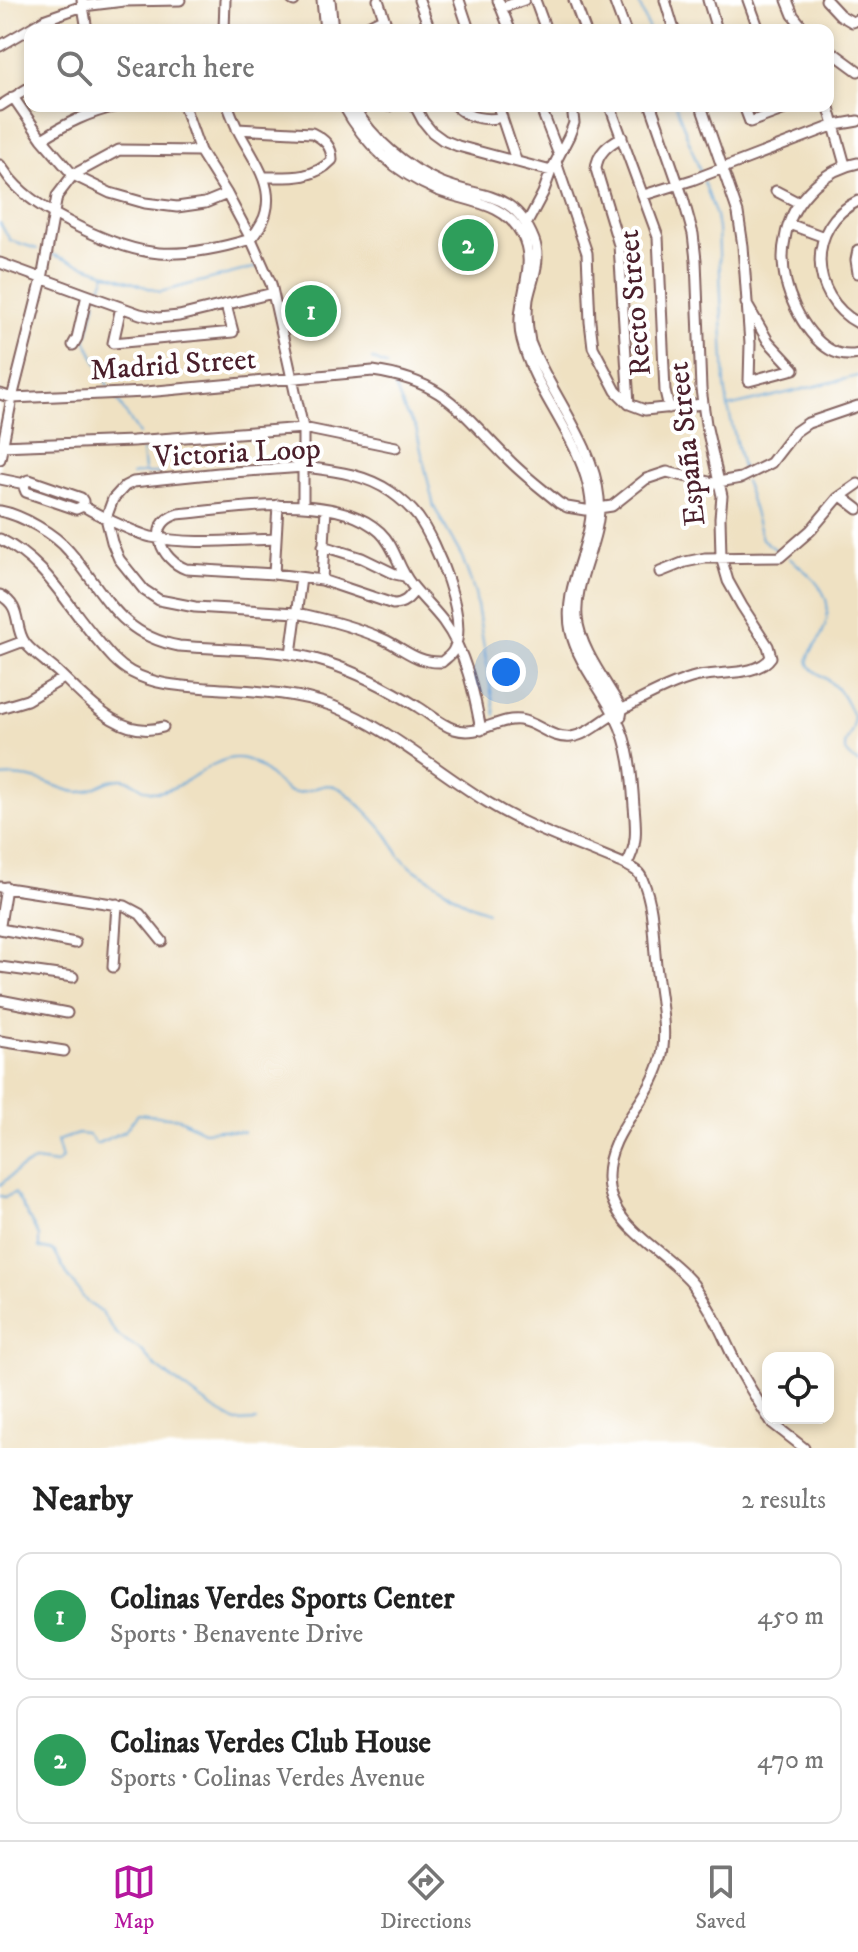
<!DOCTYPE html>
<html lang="en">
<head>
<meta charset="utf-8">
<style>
  body { margin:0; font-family:"IM FELL DW Pica",serif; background:#f2f2f2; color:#222 }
  .controls { position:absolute; right:24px; bottom:24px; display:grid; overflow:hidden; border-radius:16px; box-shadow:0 4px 12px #0003 }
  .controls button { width:72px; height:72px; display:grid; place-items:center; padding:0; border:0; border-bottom:2px solid #e0e0e0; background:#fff; color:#222; font:40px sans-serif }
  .you { position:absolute; left:506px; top:672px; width:28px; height:28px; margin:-20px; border:6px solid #fff; border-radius:50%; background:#1a73e8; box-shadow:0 0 0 12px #1a73e833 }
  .badge { display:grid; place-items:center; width:52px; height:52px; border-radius:50%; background:#b5179e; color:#fff; font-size:26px; font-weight:700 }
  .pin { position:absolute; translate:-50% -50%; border:4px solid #fff; box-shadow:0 2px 8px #0006 }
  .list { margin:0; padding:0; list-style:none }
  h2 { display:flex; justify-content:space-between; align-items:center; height:104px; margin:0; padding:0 32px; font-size:34px }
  h2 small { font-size:26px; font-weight:400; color:#767676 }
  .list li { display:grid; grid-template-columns:52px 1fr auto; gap:24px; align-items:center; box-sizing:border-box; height:128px; margin:0 16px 16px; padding:0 16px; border:2px solid #e0e0e0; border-radius:16px }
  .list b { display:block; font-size:30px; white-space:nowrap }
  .list p { margin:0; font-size:26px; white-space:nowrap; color:#767676 }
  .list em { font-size:26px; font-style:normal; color:#767676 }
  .icon { flex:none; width:44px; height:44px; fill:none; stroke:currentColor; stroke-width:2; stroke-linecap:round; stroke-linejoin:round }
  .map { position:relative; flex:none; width:858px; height:1448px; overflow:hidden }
  .search { position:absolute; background:#fff; box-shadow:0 4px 12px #0003; left:24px; right:24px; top:24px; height:88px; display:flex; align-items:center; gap:20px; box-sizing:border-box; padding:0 28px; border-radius:16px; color:#767676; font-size:30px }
  .sheet { height:392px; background:#fff }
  nav { display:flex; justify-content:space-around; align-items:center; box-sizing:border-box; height:112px; border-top:2px solid #e0e0e0; background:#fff; font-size:22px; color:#767676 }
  nav a { display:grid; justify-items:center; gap:4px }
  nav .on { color:#b5179e }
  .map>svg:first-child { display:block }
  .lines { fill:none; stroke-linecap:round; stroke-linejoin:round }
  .stream { stroke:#62a5d7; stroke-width:2 }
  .minor-casing { stroke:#846360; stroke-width:13 }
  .minor { stroke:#fff; stroke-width:9 }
  .labels { text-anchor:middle; stroke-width:8; stroke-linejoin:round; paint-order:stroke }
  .street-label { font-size:30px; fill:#4a1f2b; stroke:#fff }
</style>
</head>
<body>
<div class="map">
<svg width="858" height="1448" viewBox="0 0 858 1448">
  <rect width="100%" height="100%" fill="#fff"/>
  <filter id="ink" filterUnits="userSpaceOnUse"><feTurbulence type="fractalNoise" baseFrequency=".0125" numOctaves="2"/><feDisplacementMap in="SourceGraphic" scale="16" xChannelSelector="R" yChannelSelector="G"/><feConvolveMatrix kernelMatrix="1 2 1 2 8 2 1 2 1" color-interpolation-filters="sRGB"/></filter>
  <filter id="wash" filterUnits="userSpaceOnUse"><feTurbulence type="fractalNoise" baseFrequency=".006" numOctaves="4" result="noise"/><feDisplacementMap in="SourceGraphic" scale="32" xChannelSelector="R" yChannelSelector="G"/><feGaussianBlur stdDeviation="1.8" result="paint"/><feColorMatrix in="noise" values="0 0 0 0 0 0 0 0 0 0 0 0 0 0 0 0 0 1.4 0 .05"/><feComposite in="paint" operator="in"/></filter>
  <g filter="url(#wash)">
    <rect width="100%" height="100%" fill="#efe1c2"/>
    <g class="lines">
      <!-- stream -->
      <path class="stream" d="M638 0 649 30
        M676 106 700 171
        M704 182 716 216 718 229 725 385 728 407 743 472
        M0 223 10 240 37 249
        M51 254 160 292 257 267
        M98 295 106 274
        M96 301 86 340 108 386
        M372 359 387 366
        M392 380 406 414 416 428 434 507 462 557 475 593 495 715
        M116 398 139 434
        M728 407 858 376
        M142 450 144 471
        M132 475 141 473H160
        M745 481 762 539 779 552
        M789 558C820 582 841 602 818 641 814 648 806 655 809 664 812 672 822 675 828 680 839 689 848 703 853 716 858 740 829 743 858 763
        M0 777C17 775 32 777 48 783 57 786 67 791 77 792 91 794 105 778 123 779 135 780 143 793 157 792 186 789 207 760 235 758 262 756 278 793 297 793 312 792 324 780 339 788 350 794 379 824 387 835 392 841 395 849 400 856 410 869 425 876 439 885 456 897 467 905 487 912
        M0 1185 19 1169 35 1161 56 1164 62 1159 57 1141 78 1134 89 1135 96 1144 125 1131 138 1114 178 1118 203 1131 221 1130 244 1132
        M0 1196 5 1197 15 1193 39 1236V1248L54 1251 70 1279 86 1301 101 1312 117 1335 142 1351 155 1366 215 1410 236 1422 256 1421"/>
    </g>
  </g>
  <g filter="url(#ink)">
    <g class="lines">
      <!-- minor casing -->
      <g class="minor-casing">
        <path id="minor" d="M82 0 87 30
          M292 0 294 1
          M322 0 325 30
          M330 0 333 30
          M378 0 388 30
          M419 0 430 30
          M459 0 469 30
          M498 0 510 30
          M535 0 546 30
          M574 0 585 30
          M614 0 625 30
          M665 0 674 30
          M708 0 717 30
          M748 0 759 30
          M787 0 793 15 805 30
          M826 0 840 15 852 22 858 20
          M501 8 524 0
          M362 29 384 18
          M224 30 225 0
          M0 46 46 19 83 6 124 1 180 0
          M828 49 858 71
          M13 97 42 139 73 175 110 193 145 203 177 207 205 203 227 194
          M828 104 845 165
          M0 106 30 87
          M184 106 200 151 227 194 251 239 271 284 303 428V505
          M344 106C365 145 397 173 437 190 467 202 504 202 521 233 541 267 512 303 522 340 536 396 584 441 591 501 595 544 561 586 571 632 578 663 602 689 616 718 630 746 632 776 634 806 636 828 638 846 626 865
          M353 106C373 139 405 167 440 182 480 199 514 189 534 240 542 261 532 279 528 299 526 314 527 327 530 342 549 392 594 444 599 498 602 540 574 577 577 617 580 650 606 681 622 710L621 716
          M388 106H389
          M415 106 423 121 432 132 443 140 458 146 551 171
          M456 106C467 118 487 121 502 117
          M498 106 516 160
          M540 106 559 155
          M610 106 658 237 665 391 669 408
          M701 106 738 213 743 246 750 344 749 381 794 369 768 341 746 303
          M744 106 750 122 793 106
          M237 129 312 133C324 139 332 146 332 160 313 180 288 177 263 177
          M622 137C609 144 597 153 596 169L619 245 629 404
          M42 139C67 123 89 112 118 106
          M556 162 587 253 590 322 593 347 616 391 629 404 645 410 703 404
          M858 163C842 166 827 174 815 185 800 199 788 218 785 239 782 252 783 269 786 282 793 312 821 363 858 354
          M0 165C4 170 7 175 11 180 38 212 117 250 159 253 190 255 221 248 251 239 257 231 264 222 266 212 274 182 250 155 238 130 234 122 231 114 228 106
          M776 191 799 203
          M644 195 692 180 835 125 858 121
          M858 201C806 225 809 297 858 323
          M789 224 824 237
          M526 225 543 193 551 171 569 136 574 123 572 106
          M858 250 856 260 858 273
          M0 263 87 295 140 314 158 318 179 316 273 293
          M121 307 113 343 233 332 226 305
          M73 345 77 338 87 295
          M0 394 12 398 146 392 373 371C444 381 459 410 506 457 522 474 541 488 559 503L567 507 585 510 612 506 646 479 667 472 713 483 741 478 771 463 795 432 808 423 858 406
          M0 446 133 441 303 428 396 447
          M0 459 12 398 42 279 57 196 73 175 119 150 200 151
          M304 467C335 471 365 474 391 492 401 499 411 508 418 517 436 542 469 620 454 649 452 655 446 658 442 662 416 663 405 649 383 639 356 627 325 619 297 613L195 607 159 600 144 590 119 559 112 542 106 518 113 499 125 486 133 482 219 473Z
          M0 479 25 484
          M29 480 81 498 83 501V506L76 509 26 492 24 487 26 481Z
          M841 496 858 509
          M83 506C98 515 135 533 151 537 191 545 235 540 276 539
          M0 511C22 515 55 534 69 551 105 592 118 635 179 646 225 650 282 648 325 662 359 673 388 688 418 707 430 714 441 725 454 729 480 737 498 717 520 720 539 723 550 739 571 737 587 735 600 722 614 714 637 701 665 686 691 678 715 670 757 678 771 657L768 646 742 606 728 581 721 557 720 518 722 496 706 424 701 389 696 260 693 234 683 198 651 106
          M0 539C49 564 65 604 100 643 109 654 118 665 131 672 155 685 180 686 207 688 250 691 292 691 333 706 390 729 435 770 487 802 530 829 580 845 626 865 634 869 640 872 643 881 654 906 653 938 656 965 659 994 669 1035 660 1062 648 1103 607 1133 608 1178 609 1229 665 1249 693 1284 712 1309 721 1332 734 1359 744 1379 756 1398 768 1417
          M323 546 362 558 395 574 404 576
          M660 572 685 562 705 558 780 557 811 530 838 498 858 484
          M274 574 278 505
          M322 580 326 509
          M415 590C409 598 404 604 393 604L322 580 274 574 186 569C161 560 145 524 178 514 234 509 335 490 380 532 395 546 398 568 411 584 421 597 433 608 443 621 466 652 474 692 481 730
          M0 595C23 607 13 626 25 643 34 654 48 663 58 672 87 699 120 740 163 727
          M0 650 24 641
          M291 654 301 578
          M0 708 27 700 64 678
          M0 887 125 906 140 914 162 941
          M0 925 6 887
          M0 929 75 943
          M0 967 73 977
          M113 967 117 904
          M0 1000 67 1013
          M0 1041 64 1051
          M769 1418 772 1423 804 1448"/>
      </g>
      <!-- minor -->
      <use href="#minor" class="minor"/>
    </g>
  </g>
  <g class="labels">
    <!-- street labels -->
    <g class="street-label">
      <text transform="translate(634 303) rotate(-95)" y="10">Recto Street</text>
      <text transform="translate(173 364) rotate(-4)" y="10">Madrid Street</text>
      <text transform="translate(686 444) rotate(-96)" y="10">España Street</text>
      <text transform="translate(237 452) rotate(-3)" y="10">Victoria Loop</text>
    </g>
  </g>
</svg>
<div class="controls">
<button><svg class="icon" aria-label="locate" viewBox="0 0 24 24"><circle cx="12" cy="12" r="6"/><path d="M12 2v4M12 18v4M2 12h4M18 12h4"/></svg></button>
</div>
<div class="you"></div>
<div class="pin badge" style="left:311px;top:311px;background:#2e9e5b">1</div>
<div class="pin badge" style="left:468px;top:245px;background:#2e9e5b">2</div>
<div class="search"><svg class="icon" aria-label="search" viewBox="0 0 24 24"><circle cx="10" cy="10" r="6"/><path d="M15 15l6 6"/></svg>Search here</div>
</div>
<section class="sheet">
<h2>Nearby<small>2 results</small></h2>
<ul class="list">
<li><span class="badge" style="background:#2e9e5b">1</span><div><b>Colinas Verdes Sports Center</b><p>Sports · Benavente Drive</p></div><em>450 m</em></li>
<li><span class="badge" style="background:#2e9e5b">2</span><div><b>Colinas Verdes Club House</b><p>Sports · Colinas Verdes Avenue</p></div><em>470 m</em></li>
</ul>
</section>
<nav>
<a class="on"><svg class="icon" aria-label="map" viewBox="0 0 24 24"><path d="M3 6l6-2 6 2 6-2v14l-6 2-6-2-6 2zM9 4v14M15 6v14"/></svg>Map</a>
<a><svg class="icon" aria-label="directions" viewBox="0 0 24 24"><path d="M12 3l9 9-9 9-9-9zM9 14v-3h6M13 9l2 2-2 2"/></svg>Directions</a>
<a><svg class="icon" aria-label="saved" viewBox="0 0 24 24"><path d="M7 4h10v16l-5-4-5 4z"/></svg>Saved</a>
</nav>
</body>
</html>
